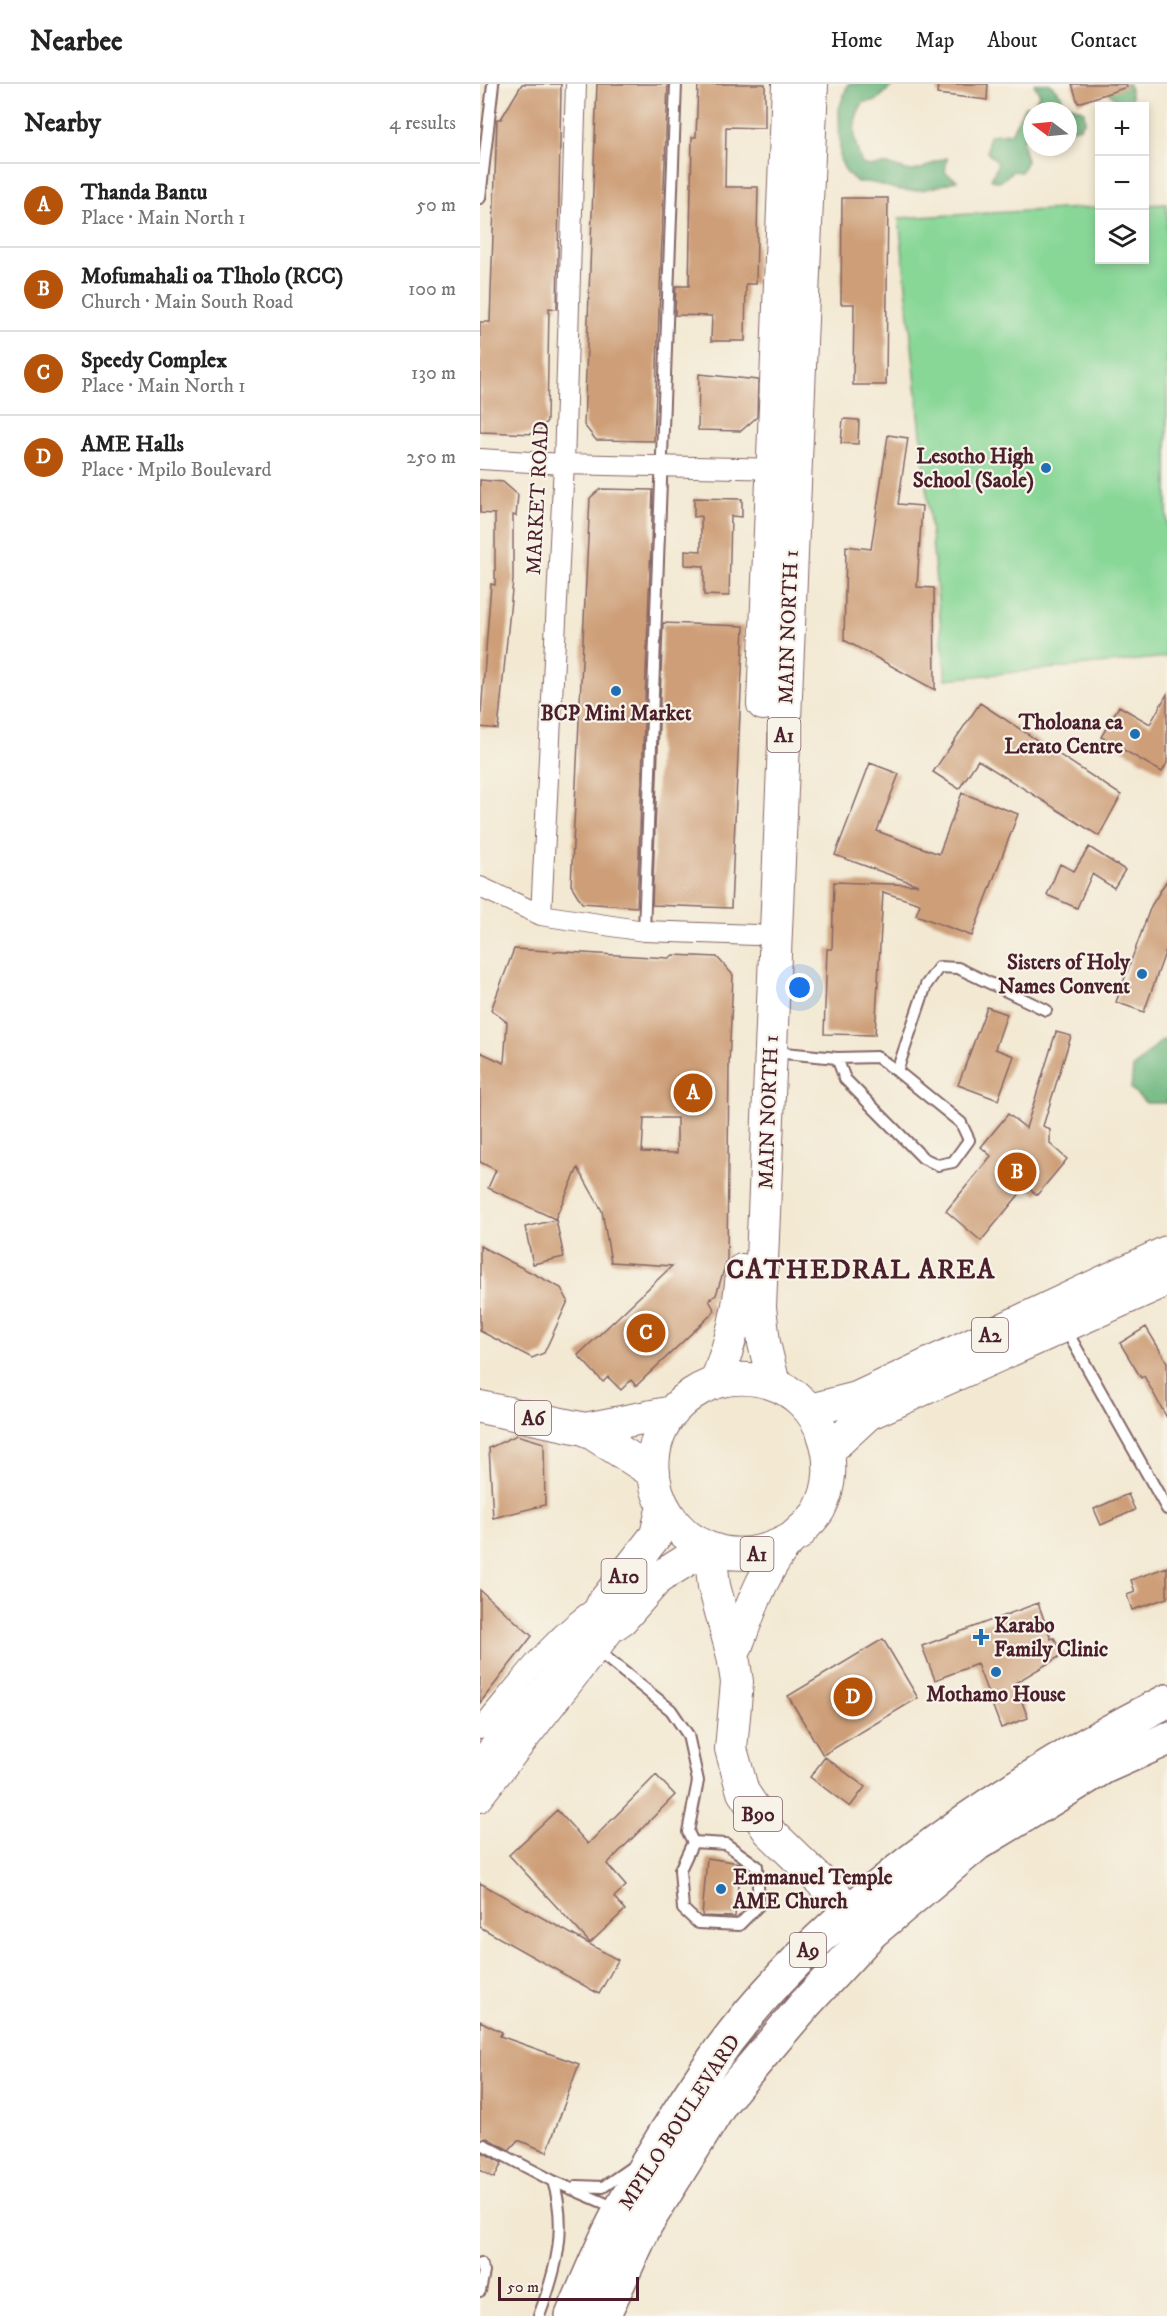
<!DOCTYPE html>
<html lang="en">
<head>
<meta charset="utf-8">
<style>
  body { margin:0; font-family:"IM FELL DW Pica",serif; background:#f2f2f2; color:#222 }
  .controls { position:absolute; right:18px; top:18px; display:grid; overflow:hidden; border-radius:0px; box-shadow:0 3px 9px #0003 }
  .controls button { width:54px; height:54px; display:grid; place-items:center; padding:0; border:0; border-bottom:2px solid #e0e0e0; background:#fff; color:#222; font:30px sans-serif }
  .compass { position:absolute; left:543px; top:18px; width:54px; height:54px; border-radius:50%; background:#fff; box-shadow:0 3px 9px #0003; rotate:286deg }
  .scale { position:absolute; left:18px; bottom:15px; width:141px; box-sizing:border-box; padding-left:6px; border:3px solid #4a1f2b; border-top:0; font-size:16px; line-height:21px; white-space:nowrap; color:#4a1f2b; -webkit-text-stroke:4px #f7f3e8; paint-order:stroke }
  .you { position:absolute; left:320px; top:904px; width:21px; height:21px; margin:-15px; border:4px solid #fff; border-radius:50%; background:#1a73e8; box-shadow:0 0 0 9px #1a73e833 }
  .badge { display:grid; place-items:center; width:39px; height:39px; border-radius:50%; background:#b45309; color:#fff; font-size:20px; font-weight:700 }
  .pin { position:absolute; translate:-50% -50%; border:3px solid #fff; box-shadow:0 2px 6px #0006 }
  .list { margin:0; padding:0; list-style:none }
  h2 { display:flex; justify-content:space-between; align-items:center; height:78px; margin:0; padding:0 24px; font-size:26px }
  h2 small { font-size:20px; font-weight:400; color:#767676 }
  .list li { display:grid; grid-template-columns:39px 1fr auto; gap:18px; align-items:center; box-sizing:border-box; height:84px; padding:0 24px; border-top:2px solid #e0e0e0 }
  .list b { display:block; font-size:22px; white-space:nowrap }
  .list p { margin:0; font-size:20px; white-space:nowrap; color:#767676 }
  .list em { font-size:20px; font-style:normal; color:#767676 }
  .icon { flex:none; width:33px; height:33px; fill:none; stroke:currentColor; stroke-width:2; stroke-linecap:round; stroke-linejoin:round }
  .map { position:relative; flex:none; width:687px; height:2232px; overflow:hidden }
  header { display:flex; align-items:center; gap:36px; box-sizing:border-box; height:84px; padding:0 30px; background:#fff; border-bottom:2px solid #e0e0e0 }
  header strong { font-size:28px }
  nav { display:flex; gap:33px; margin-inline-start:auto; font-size:21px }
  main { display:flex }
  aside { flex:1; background:#fff }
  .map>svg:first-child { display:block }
  .green { fill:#88d797; stroke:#697b61; stroke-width:1.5 }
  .forest { fill:#6eb880; stroke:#5c6c56; stroke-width:1.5 }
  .building { fill:#cd9e77; fill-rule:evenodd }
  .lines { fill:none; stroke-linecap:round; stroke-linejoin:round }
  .lane-casing { stroke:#856666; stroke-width:14 }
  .street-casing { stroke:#856666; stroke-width:22 }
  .primary-casing { stroke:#856666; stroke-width:34 }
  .highway-casing { stroke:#856666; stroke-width:36 }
  .lane { stroke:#fff; stroke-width:10 }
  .street { stroke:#fff; stroke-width:20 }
  .primary { stroke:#fff; stroke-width:32 }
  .highway { stroke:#fff; stroke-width:33 }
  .poi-dot { fill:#1f6fb2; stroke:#f7f3e8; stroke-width:2 }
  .labels { text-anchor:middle; stroke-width:4.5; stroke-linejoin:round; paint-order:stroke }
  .shield { fill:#f7f3e8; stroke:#7e5f64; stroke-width:1.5 }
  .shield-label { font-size:20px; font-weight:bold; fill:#4a1f2b }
  .poi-label { font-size:21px; font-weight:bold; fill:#4a1f2b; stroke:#f7f3e8; text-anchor:end }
  .street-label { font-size:21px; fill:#4a1f2b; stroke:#f7f3e8 }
  .district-label { font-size:27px; font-weight:bold; letter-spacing:1.5px; fill:#4a1f2b; stroke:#f7f3e8 }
</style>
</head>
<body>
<header>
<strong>Nearbee</strong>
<nav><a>Home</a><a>Map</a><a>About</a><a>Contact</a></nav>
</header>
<main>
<aside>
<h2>Nearby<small>4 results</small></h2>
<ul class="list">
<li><span class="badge">A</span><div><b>Thanda Bantu</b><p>Place · Main North 1</p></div><em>50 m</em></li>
<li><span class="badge">B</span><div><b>Mofumahali oa Tlholo (RCC)</b><p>Church · Main South Road</p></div><em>100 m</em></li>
<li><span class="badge">C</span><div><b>Speedy Complex</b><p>Place · Main North 1</p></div><em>130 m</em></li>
<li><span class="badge">D</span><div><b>AME Halls</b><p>Place · Mpilo Boulevard</p></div><em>250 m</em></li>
</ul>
</aside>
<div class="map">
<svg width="687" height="2232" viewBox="0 0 687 2232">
  <rect width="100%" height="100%" fill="#f7f3e8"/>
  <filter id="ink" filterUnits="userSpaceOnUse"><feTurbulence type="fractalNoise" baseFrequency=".0167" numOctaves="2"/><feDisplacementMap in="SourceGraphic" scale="12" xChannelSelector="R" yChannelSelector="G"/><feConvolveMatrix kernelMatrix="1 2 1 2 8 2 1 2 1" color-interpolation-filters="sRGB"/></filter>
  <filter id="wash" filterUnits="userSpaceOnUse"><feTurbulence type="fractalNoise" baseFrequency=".008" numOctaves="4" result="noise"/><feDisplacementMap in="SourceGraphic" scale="24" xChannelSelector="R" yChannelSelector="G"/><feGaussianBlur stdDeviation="1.35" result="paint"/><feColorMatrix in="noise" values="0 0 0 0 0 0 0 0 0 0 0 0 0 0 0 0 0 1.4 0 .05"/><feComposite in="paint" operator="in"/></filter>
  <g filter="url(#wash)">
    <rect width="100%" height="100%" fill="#f3e9d3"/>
    <!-- green -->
    <path class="green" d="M687 120V573L466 595 419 134 619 123 620 176H664L665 121Z"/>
    <!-- forest -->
    <path class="forest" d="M368 0H414L396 17 384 18C369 36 374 60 382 80 393 85 398 79 409 81 420 83 429 90 441 85 451 81 456 76 467 74L465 88 477 96C458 103 435 110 415 105 401 101 392 97 377 98L366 88 360 75 359 25Z
      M554 0H570L581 11 583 18 604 27 605 37 600 43 589 46 588 27H552V40L542 58 547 77 541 88 533 87 520 98 511 96 518 79 507 68 509 51 531 49 545 22H552L560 10Z
      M632 0H649L652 15 643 22 630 10Z
      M682 956 687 957V1019H666L651 1005 653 984Z"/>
    <g id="blocks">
      <!-- building -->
      <path class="building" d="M42 0H81L77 225 69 224 67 337 57 350 0 348V238H10L17 35H21Z
        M117 0H188L174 357 116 356 104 341Z
        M218 0H285V44L246 43 245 103H278L276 200H266L265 257H231L232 232 195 231 196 202H209L212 53H216Z
        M458 0H508L507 16 457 10Z
        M592 0H646L647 3 598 19Z
        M362 114H408L406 301H373L374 220H361Z
        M219 290 278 296 277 333 261 347 218 346Z
        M363 335 379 336 378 360 361 359Z
        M408 351 428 354 418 420 442 422 437 503 454 504 455 606 364 556 366 462 391 465Z
        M0 396 23 398 38 411 36 432 33 431V496L18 645 0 643 11 500 15 501V430L0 429Z
        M120 405 173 406 157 823 102 819 91 801 110 414Z
        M214 414 262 415V433L251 432 249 512 224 511V482L205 481V466L221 467V432L214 433Z
        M183 539 264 542 251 824 172 821Z
        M687 610V679L682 688 621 653 639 622 670 640Z
        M500 619 641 711 619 752 498 676 479 705 453 688Z
        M390 679 419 690 397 747 459 770 482 709 538 730 492 852 436 831 440 820 403 808 395 951 344 950 347 865H352L354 798 438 801 355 771Z
        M609 763 645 786 634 804 612 790 597 824 567 811 580 780 594 787Z
        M687 796V863L664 928 636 918 671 822Z
        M34 865 189 874 193 871 237 873 253 891 249 980 247 1176 236 1211 229 1216 235 1227 156 1302 151 1296 141 1306 128 1293 123 1298 98 1271 192 1182 131 1178 122 1127 98 1084 75 1135 8 1104 16 1086 0 1078V968L24 979 27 938 11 926ZM164 1034H197V1069L162 1068Z
        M507 923 527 930 515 965 534 972 518 1016 478 1001Z
        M576 948 591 952 563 1042 570 1046V1060L587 1075 557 1111 546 1102 501 1157 466 1127 511 1072 501 1063 528 1030 546 1044Z
        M76 1136 84 1173 53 1180 45 1143Z
        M0 1162 81 1204 88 1217 64 1269 52 1274 0 1247Z
        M666 1243 687 1278V1334L664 1292 661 1294 640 1259Z
        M37 1351 64 1359 65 1421 13 1434 9 1364Z
        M648 1410 655 1426 621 1441 614 1425Z
        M687 1483V1514L652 1526 647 1511 655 1508 651 1496Z
        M0 1506 52 1552 0 1619Z
        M558 1519 571 1555 574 1554 584 1570 535 1599 548 1634 521 1644 497 1580 455 1596 442 1562Z
        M403 1555 438 1614 343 1671 308 1612Z
        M345 1673 385 1703 370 1723 330 1693Z
        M176 1691 195 1711 127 1780 146 1802 134 1813 145 1826 110 1859 29 1771 77 1726 108 1760Z
        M227 1774 260 1779 255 1833 222 1832Z
        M0 1799 138 1876 119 1910 0 1843Z
        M0 1937 22 1948 20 1952 99 1980 67 2068 38 2056 29 2066 7 2054 0 2055Z
        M0 2067 22 2079 14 2094 0 2086Z"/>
    </g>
  </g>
  <g filter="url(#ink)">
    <use href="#blocks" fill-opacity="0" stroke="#856666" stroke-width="1.5"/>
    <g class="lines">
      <!-- lane casing -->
      <g class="lane-casing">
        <path id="lane" d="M0 114 13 0
          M164 847 196 0
          M294 968 357 974 365 995 443 1074 458 1081 473 1078 489 1056 481 1039 417 987 446 901 459 883 478 884 566 926
          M357 974 397 973 417 987
          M585 1244 687 1425
          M119 1568 191 1626 208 1651 218 1697 208 1748 213 1758 246 1760 277 1782 279 1821 259 1841 218 1839 203 1825 200 1786 213 1758
          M4 2061 73 2097 136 2124
          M97 2102 123 2103 152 2083
          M0 2179 4 2188 0 2207
          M59 2232C76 2187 88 2144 73 2097"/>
      </g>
      <!-- street casing -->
      <g class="street-casing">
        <path id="street" d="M0 375 84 380 303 385
          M0 803 61 831 164 847 276 851
          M61 831 84 380 96 0
          M0 1645C36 1603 71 1552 118 1522
          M0 1718 132 1550"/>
      </g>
      <!-- primary casing -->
      <g class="primary-casing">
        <path id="primary" d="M283 620 308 0
          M236 1298C250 1260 260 1226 262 1186
          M294 1300 284 1259 280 1223 332 0
          M0 1323 105 1345 174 1389
          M330 1326 377 1314 687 1168
          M105 1345 193 1328
          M349 1366 388 1330 687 1196
          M230 1465 234 1502 253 1572 257 1598 251 1665 263 1708 289 1747 389 1844
          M104 1561 142 1535 178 1494 226 1464
          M253 1572C266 1537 278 1500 299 1469 309 1453 329 1443 339 1426 364 1380 342 1315 290 1299 264 1291 236 1294 212 1310 121 1373 205 1523 319 1450
          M0 1683 103 1562 123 1519 176 1451 183 1422"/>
      </g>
      <!-- highway casing -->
      <g class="highway-casing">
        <path id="highway" d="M92 2232C108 2196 122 2159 141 2125 168 2076 198 2027 229 1982 336 1827 521 1701 687 1617
          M123 2232 166 2140 242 2018 326 1919 392 1848 497 1760 624 1683 687 1655"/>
      </g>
      <!-- lane -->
      <use href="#lane" class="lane"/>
      <!-- street -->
      <use href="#street" class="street"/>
      <!-- primary -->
      <use href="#primary" class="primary"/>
      <!-- highway -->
      <use href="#highway" class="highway"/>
    </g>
  </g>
  <!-- markers -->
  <g class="poi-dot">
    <circle cx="566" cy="384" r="6"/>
    <circle cx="136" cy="607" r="6"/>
    <circle cx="655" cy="650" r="6"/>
    <circle cx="662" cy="890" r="6"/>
    <path d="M498 1544h6v6h6v6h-6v6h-6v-6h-6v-6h6z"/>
    <circle cx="516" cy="1588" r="6"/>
    <circle cx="241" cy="1805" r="6"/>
  </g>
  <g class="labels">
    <!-- shield labels -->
    <g class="shield">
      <rect x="287.5" y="634" width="33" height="34" rx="4.5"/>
      <rect x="492" y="1234" width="36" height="34" rx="4.5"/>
      <rect x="35" y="1317" width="36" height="34" rx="4.5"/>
      <rect x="260.5" y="1453" width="33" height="34" rx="4.5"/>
      <rect x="121.5" y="1475" width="45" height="34" rx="4.5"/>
      <rect x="254" y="1713" width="48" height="34" rx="4.5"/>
      <rect x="310" y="1849" width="36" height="34" rx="4.5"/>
    </g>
    <g class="shield-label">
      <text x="304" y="658">A1</text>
      <text x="510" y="1258">A2</text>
      <text x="53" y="1341">A6</text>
      <text x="277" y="1477">A1</text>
      <text x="144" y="1499">A10</text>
      <text x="278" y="1737">B90</text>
      <text x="328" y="1873">A9</text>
    </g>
    <!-- poi labels -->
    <g class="poi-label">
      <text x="554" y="379">Lesotho High<tspan x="554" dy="24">School (Saole)</tspan></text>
      <text x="136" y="636" text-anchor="middle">BCP Mini Market</text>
      <text x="643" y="645">Tholoana ea<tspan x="643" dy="24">Lerato Centre</tspan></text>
      <text x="650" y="885">Sisters of Holy<tspan x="650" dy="24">Names Convent</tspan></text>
      <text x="514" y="1548" text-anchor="start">Karabo<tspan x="514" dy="24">Family Clinic</tspan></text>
      <text x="516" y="1617" text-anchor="middle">Mothamo House</text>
      <text x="253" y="1800" text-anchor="start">Emmanuel Temple<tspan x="253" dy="24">AME Church</tspan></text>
    </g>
    <!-- street labels -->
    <g class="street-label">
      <text transform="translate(57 414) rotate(-87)" y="7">MARKET ROAD</text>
      <text transform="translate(308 543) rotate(-88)" y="7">MAIN NORTH 1</text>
      <text transform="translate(288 1028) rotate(-88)" y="7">MAIN NORTH 1</text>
      <text transform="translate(199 2038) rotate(-57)" y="7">MPILO BOULEVARD</text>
    </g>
    <!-- district labels -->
    <g class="district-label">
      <text x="381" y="1194">CATHEDRAL AREA</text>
    </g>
  </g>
</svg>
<div class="controls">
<button>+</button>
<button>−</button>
<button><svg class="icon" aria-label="layers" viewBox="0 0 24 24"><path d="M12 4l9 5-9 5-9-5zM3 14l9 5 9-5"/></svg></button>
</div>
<svg class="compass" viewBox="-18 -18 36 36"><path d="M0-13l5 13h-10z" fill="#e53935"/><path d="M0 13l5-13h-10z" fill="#767676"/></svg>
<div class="scale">50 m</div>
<div class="you"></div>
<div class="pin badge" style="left:213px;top:1009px">A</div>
<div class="pin badge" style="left:537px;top:1088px">B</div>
<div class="pin badge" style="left:166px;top:1249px">C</div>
<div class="pin badge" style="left:373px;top:1613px">D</div>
</div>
</main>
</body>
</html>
